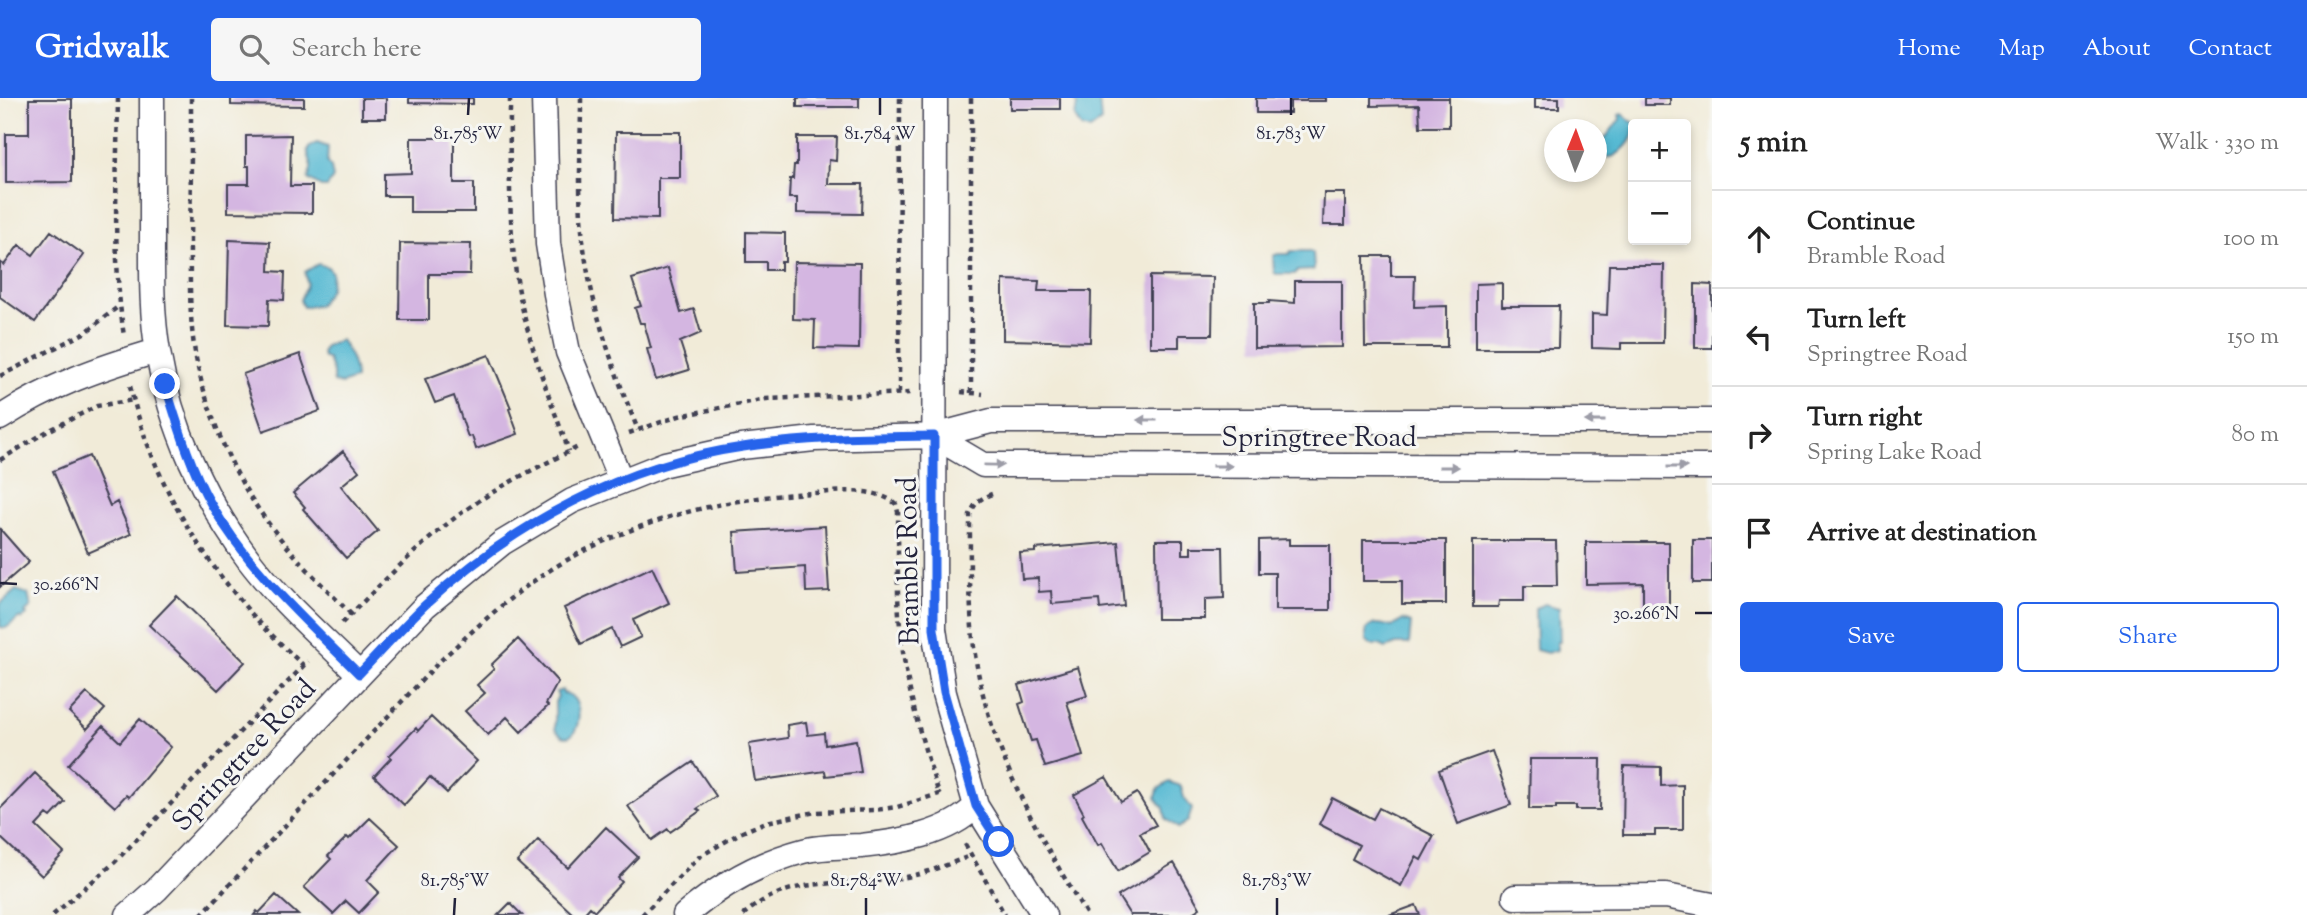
<!DOCTYPE html>
<html lang="en">
<head>
<meta charset="utf-8">
<style>
  body { margin:0; font-family:"Sorts Mill Goudy",serif; background:#f6f6f6; color:#222 }
  .controls { position:absolute; right:21px; top:21px; display:grid; overflow:hidden; border-radius:7px; box-shadow:0 4px 10px #0003 }
  .controls button { width:63px; height:63px; display:grid; place-items:center; padding:0; border:0; border-bottom:2px solid #e0e0e0; background:#fff; color:#222; font:35px sans-serif }
  .compass { position:absolute; left:1544px; top:21px; width:63px; height:63px; border-radius:50%; background:#fff; box-shadow:0 4px 10px #0003; rotate:1deg }
  .stop { position:absolute; width:21px; height:21px; margin:-16px; border:5px solid #2563eb; border-radius:50%; background:#fff }
  .stop.end { background:#2563eb; border-color:#fff; box-shadow:0 2px 7px #0008 }
  .list { margin:0; padding:0; list-style:none }
  h2 { display:flex; justify-content:space-between; align-items:center; height:91px; margin:0; padding:0 28px; font-size:30px }
  h2 small { font-size:23px; font-weight:400; color:#767676 }
  .list li { display:grid; grid-template-columns:46px 1fr auto; gap:21px; align-items:center; box-sizing:border-box; height:98px; padding:0 28px; border-top:2px solid #e0e0e0 }
  .list b { display:block; font-size:26px; white-space:nowrap }
  .list p { margin:0; font-size:23px; white-space:nowrap; color:#767676 }
  .list em { font-size:23px; font-style:normal; color:#767676 }
  .actions { display:flex; gap:14px; padding:21px 28px }
  .actions a { flex:1; padding:16px 0; border:2px solid #2563eb; border-radius:7px; text-align:center; font-size:24px; color:#2563eb }
  .actions .main { background:#2563eb; color:#fff }
  .icon { flex:none; width:38px; height:38px; fill:none; stroke:currentColor; stroke-width:2; stroke-linecap:round; stroke-linejoin:round }
  .map { position:relative; flex:none; width:1712px; height:817px; overflow:hidden }
  header { display:flex; align-items:center; gap:42px; box-sizing:border-box; height:98px; padding:0 35px; background:#2563eb; color:#fff }
  header strong { font-size:33px }
  nav { display:flex; gap:38px; margin-inline-start:auto; font-size:24px }
  .search { width:490px; height:63px; background:#f6f6f6; display:flex; align-items:center; gap:18px; box-sizing:border-box; padding:0 24px; border-radius:7px; color:#767676; font-size:26px }
  main { display:flex }
  aside { flex:1; background:#fff }
  .map>svg:first-child { display:block }
  .water { fill:#53b8d2; stroke:#3a6d86; stroke-width:2 }
  .building { fill:#d4b6e1 }
  .lines { fill:none; stroke-linecap:round; stroke-linejoin:round }
  .minor-casing { stroke:#414053; stroke-width:27 }
  .path { stroke:#414053; stroke-width:4.5; stroke-dasharray:5 5; stroke-linecap:butt }
  .minor { stroke:#fff; stroke-width:24 }
  .oneway { fill:#9c9ca7 }
  .route { stroke:#2563eb; stroke-width:9 }
  .ticks { fill:none; stroke:#22223b; stroke-width:2.5 }
  .labels { text-anchor:middle; stroke-width:6; stroke-linejoin:round; paint-order:stroke }
  .street-label { font-size:28px; fill:#22223b; stroke:#f6f6f2 }
  .ticks-label { font-size:18px; text-anchor:middle; fill:#22223b; stroke:#f6f6f2; stroke-width:6; stroke-linejoin:round; paint-order:stroke }
</style>
</head>
<body>
<header>
<strong>Gridwalk</strong>
<div class="search"><svg class="icon" aria-label="search" viewBox="0 0 24 24"><circle cx="10" cy="10" r="6"/><path d="M15 15l6 6"/></svg>Search here</div>
<nav><a>Home</a><a>Map</a><a>About</a><a>Contact</a></nav>
</header>
<main>
<div class="map">
<svg width="1712" height="817" viewBox="0 0 1712 817">
  <rect width="100%" height="100%" fill="#f6f6f2"/>
  <filter id="ink" filterUnits="userSpaceOnUse"><feTurbulence type="fractalNoise" baseFrequency=".0143" numOctaves="2"/><feDisplacementMap in="SourceGraphic" scale="14" xChannelSelector="R" yChannelSelector="G"/><feConvolveMatrix kernelMatrix="1 2 1 2 8 2 1 2 1" color-interpolation-filters="sRGB"/></filter>
  <filter id="wash" filterUnits="userSpaceOnUse"><feTurbulence type="fractalNoise" baseFrequency=".00686" numOctaves="4" result="noise"/><feDisplacementMap in="SourceGraphic" scale="28" xChannelSelector="R" yChannelSelector="G"/><feGaussianBlur stdDeviation="1.57" result="paint"/><feColorMatrix in="noise" values="0 0 0 0 0 0 0 0 0 0 0 0 0 0 0 0 0 1.4 0 .05"/><feComposite in="paint" operator="in"/></filter>
  <g filter="url(#wash)">
    <rect width="100%" height="100%" fill="#f1ebd8"/>
    <!-- water -->
    <path class="water" d="M1073 0H1099L1101 24 1090 32 1081 29 1075 19 1077 7Z
      M1623 16 1635 26C1634 29 1634 33 1633 36 1629 52 1598 75 1602 44L1620 21 1619 17Z
      M317 45 328 49 327 65 331 70 333 80 327 89H321L308 81C309 77 311 74 311 70 313 58 299 52 317 45Z
      M1291 153H1310L1313 155 1314 172 1297 173 1295 176H1276L1274 174 1273 158 1278 156H1289Z
      M318 166 328 169 332 175 330 191 319 207 303 209 300 202 307 186 305 174Z
      M341 242C349 255 355 266 355 281L341 286 333 284V275L328 261 324 260 322 255 325 248Z
      M16 492 28 496 31 509 25 515 27 517 22 521 20 519 6 530 0 529V506Z
      M1545 506 1559 510 1560 544H1557V552L1547 555 1536 552 1535 510Z
      M1403 522 1411 525 1409 546H1396L1386 550 1380 547H1371L1366 542V532C1374 523 1382 526 1392 529Z
      M562 592 563 595C591 597 577 661 555 631V604L558 598 556 594Z
      M1169 684 1181 688 1184 700 1192 711 1188 723 1178 730 1166 721 1164 710 1156 700 1158 691Z"/>
    <g id="blocks">
      <!-- building -->
      <path class="building" d="M231 0H304V8L231 7Z
        M362 0H386V20H362Z
        M409 0H473V6L409 5Z
        M797 0H859V9H797Z
        M1010 0H1060V11H1010Z
        M1256 0H1326V3H1290V15H1256Z
        M1371 0H1449V29H1420L1419 7 1371 8Z
        M1535 0H1559V10H1535Z
        M1645 0H1670V7H1645Z
        M29 1H72V84L6 85V36H29Z
        M616 34H680V80H658V121L615 120Z
        M291 37 290 88H312V115L228 114V86H249V68H246V38Z
        M797 39H837L836 63 829 62 828 86H863L862 116 797 115V100H789L790 81H793L794 67H797Z
        M411 40H454V85H474V114H410V98H384V76L411 75Z
        M1324 95H1345V127H1323Z
        M51 133 84 157 35 224 0 199V164L4 167 19 147 33 157Z
        M746 134 785 135V164H781V172H766V164H746Z
        M229 142 270 144 269 173 285 174 284 202 269 201 268 228 227 227Z
        M400 145 471 146 470 176H429V222H399Z
        M1364 158H1391V178H1415L1414 209 1447 208V249H1365Z
        M794 164 860 165 859 251 814 250 815 222 793 221Z
        M1609 167H1664L1663 245H1621V251L1592 250V216L1607 217Z
        M668 170 681 215 694 211 701 235 680 244 689 272 656 282 647 251 651 250 644 225H640L635 210 641 208 632 181Z
        M1150 178 1213 179 1212 237H1179V249H1150Z
        M1003 182 1039 183 1038 193H1091L1090 244 1003 242Z
        M1295 183H1342V249L1254 250V205H1269V203L1295 205Z
        M1502 185V208H1559L1558 250H1476V186Z
        M1695 186 1712 187V250H1695Z
        M300 256 320 313 263 333 243 276Z
        M489 257 511 310 509 311 518 336 476 351 472 338 468 339 454 298 435 305 425 281Z
        M343 353 359 373 341 388 378 433 346 460 303 411 305 409 293 395Z
        M89 358 110 408 117 404 131 436 88 455 53 373Z
        M825 428 829 493 806 494 805 469 737 474 734 434Z
        M0 431 29 464 0 489Z
        M1289 441V447H1330V512H1275V475H1259V442Z
        M1156 442H1183V456H1191V449H1223L1224 500 1205 501V521H1157Z
        M1363 442H1446V506H1402V483H1363Z
        M1693 442H1712V485H1693Z
        M1473 443H1556L1557 488H1524V503H1499L1498 509H1473Z
        M1118 444 1124 508 1100 511 1099 502 1052 506 1051 493 1039 494 1038 480 1022 481 1020 455 1035 454V451Z
        M1586 444H1669V509H1643V485L1586 486Z
        M652 469 669 505 633 522 641 539 620 549 612 531 581 546 564 510Z
        M177 498 245 564 218 592 149 527Z
        M518 541 558 584 546 606 548 608 521 634 507 619 488 637 465 613 485 595 477 587 494 571 491 567Z
        M1078 569 1087 598 1067 604 1083 658 1045 669 1036 642 1031 643 1019 606 1024 604 1019 587Z
        M87 595 105 611 87 631 69 614Z
        M431 619 477 663 447 695 430 679 404 707 374 678 391 660 389 658 416 630 418 633Z
        M140 621 171 649 129 699 126 697 115 709 68 667 103 628 120 644Z
        M806 624 808 637 824 635 825 647 856 642 861 674 826 678 825 673 755 683 749 646 788 640 787 627Z
        M1492 653 1511 707 1458 726 1439 672Z
        M1530 661H1601L1600 712H1576V708H1556V711H1529Z
        M693 664 716 698 697 711 700 713 670 734 668 731 652 742 628 708Z
        M1624 668 1661 669V688L1683 687V732H1655V737H1623Z
        M35 675 65 704 51 719 47 716 36 728 64 755 42 778 0 739V711Z
        M1106 679 1121 704 1137 695 1156 727 1140 735 1150 754 1118 773 1102 745 1098 747 1082 718 1084 716 1074 697Z
        M1332 700 1373 721 1379 710 1434 738 1421 762 1416 759 1401 788 1352 761 1359 747 1319 726Z
        M370 720 399 747 367 782 379 794 359 815 346 803 333 816 304 789 331 761 328 758 347 739 349 741Z
        M606 729 638 759 618 780 622 784 595 813 590 809 583 817H574L517 764 538 742 568 770Z
        M1174 765 1200 810 1189 817H1130L1118 798Z
        M276 797 298 817H254L257 813 259 815Z
        M510 805 522 817H498Z
        M1416 807 1420 817H1389Z"/>
    </g>
  </g>
  <g filter="url(#ink)">
    <use href="#blocks" fill-opacity="0" stroke="#414053" stroke-width="2"/>
    <g class="lines">
      <!-- minor casing -->
      <g class="minor-casing">
        <path id="minor" d="M152 0C152 44 152 88 152 133 152 173 151 214 158 254 170 328 204 402 249 462 280 503 322 539 359 576
          M544 0 548 146 556 196 568 254 621 383
          M935 0 934 531 944 595 976 708 1044 817
          M0 320C51 287 99 270 157 253
          M934 338 983 367 1712 369
          M1515 799 1666 798 1712 807
          M128 817 157 791 425 508 502 445 572 403 665 366 741 349 814 341 934 338 991 323H1712
          M685 817C720 787 758 765 803 753 822 748 841 749 861 748 900 744 948 736 976 708"/>
      </g>
      <!-- path -->
      <path class="path" d="M118 0C117 79 112 159 124 238
        M191 0C191 46 191 92 190 139 190 186 188 235 201 282 211 319 226 357 245 390 273 438 312 477 351 516
        M510 0C510 68 507 137 521 204 532 256 551 304 569 353
        M581 0C581 51 577 106 585 157 594 218 615 275 638 332
        M0 278 86 234 119 208
        M130 288C149 368 187 439 240 502 259 526 282 547 304 568
        M961 294 983 296
        M899 295 900 0
        M971 295V0
        M629 335 679 318 766 301 910 295
        M0 362 46 334 97 308 134 302
        M992 396C980 400 974 406 970 417 970 458 969 500 973 541 984 642 1034 731 1087 817
        M342 525C386 481 431 433 485 399 515 380 548 364 580 348
        M965 746 1005 817
        M53 817 114 765 308 563
        M201 817 439 564C471 534 504 503 541 478 619 426 720 399 813 395 840 394 874 388 896 406L898 414C899 452 896 490 900 528 905 586 921 641 939 696
        M642 817 699 759 740 735 766 724 816 714 875 712 897 709 939 696 940 698
        M743 817C791 776 837 789 894 781 920 778 947 767 972 757"/>
      <!-- minor -->
      <use href="#minor" class="minor"/>
    </g>
    <!-- one-way arrows -->
    <defs><path id="oneway-solid" d="M-6-.8H1V-3.2L6.5 0L1 3.2V.8H-6Z" transform="scale(1.75)"/></defs>
    <g class="oneway">
      <use href="#oneway-solid" transform="translate(1147 322) rotate(180)"/>
      <use href="#oneway-solid" transform="translate(1595 323) rotate(-180)"/>
      <use href="#oneway-solid" transform="translate(994 367) rotate(1)"/>
      <use href="#oneway-solid" transform="translate(1222 368)"/>
      <use href="#oneway-solid" transform="translate(1449 369)"/>
      <use href="#oneway-solid" transform="translate(1677 369)"/>
    </g>
  </g>
  <g class="lines" filter="url(#ink)">
    <!-- route -->
    <path class="route" d="M165 286C178 327 190 369 211 406 249 472 306 523 359 576 381 553 402 529 425 507 513 426 624 366 743 349 807 339 870 339 934 338V531L944 594 976 708 999 744"/>
  </g>
  <!-- ticks -->
  <path class="ticks" d="M468 17 469 0M880 17V0M1291 17V0M0 485 17 486M1695 515H1712M454 817 455 800M866 817V800M1277 817V800"/>
  <g class="labels">
    <!-- street labels -->
    <g class="street-label">
      <text x="1319" y="348">Springtree Road</text>
      <text transform="translate(907 463) rotate(-91)" y="10">Bramble Road</text>
      <text transform="translate(243 656) rotate(-47)" y="10">Springtree Road</text>
    </g>
  </g>
  <g class="ticks-label">
    <text x="468" y="41">81.785°W</text>
    <text x="880" y="41">81.784°W</text>
    <text x="1291" y="41">81.783°W</text>
    <text x="66" y="492">30.266°N</text>
    <text x="1646" y="521">30.266°N</text>
    <text x="455" y="788">81.785°W</text>
    <text x="866" y="788">81.784°W</text>
    <text x="1277" y="788">81.783°W</text>
  </g>
</svg>
<div class="controls">
<button>+</button>
<button>−</button>
</div>
<svg class="compass" viewBox="-18 -18 36 36"><path d="M0-13l5 13h-10z" fill="#e53935"/><path d="M0 13l5-13h-10z" fill="#767676"/></svg>
<div class="stop" style="left:999px;top:744px"></div>
<div class="stop end" style="left:165px;top:286px"></div>
</div>
<aside>
<h2>5 min<small>Walk · 330 m</small></h2>
<ul class="list">
<li><svg class="icon" aria-label="ahead" viewBox="0 0 24 24"><path d="M12 20V5M6 11l6-6 6 6"/></svg><div><b>Continue</b><p>Bramble Road</p></div><em>100 m</em></li>
<li><svg class="icon" aria-label="left" viewBox="0 0 24 24"><path d="M17 20v-9H6M10 6l-5 5 5 5"/></svg><div><b>Turn left</b><p>Springtree Road</p></div><em>150 m</em></li>
<li><svg class="icon" aria-label="right" viewBox="0 0 24 24"><path d="M7 20v-9h11M14 6l5 5-5 5"/></svg><div><b>Turn right</b><p>Spring Lake Road</p></div><em>80 m</em></li>
<li><svg class="icon" aria-label="arrive" viewBox="0 0 24 24"><path d="M6 21V4h12l-3 4 3 4H6"/></svg><div><b>Arrive at destination</b></div></li>
</ul>
<div class="actions"><a class="main">Save</a><a>Share</a></div>
</aside>
</main>
</body>
</html>
